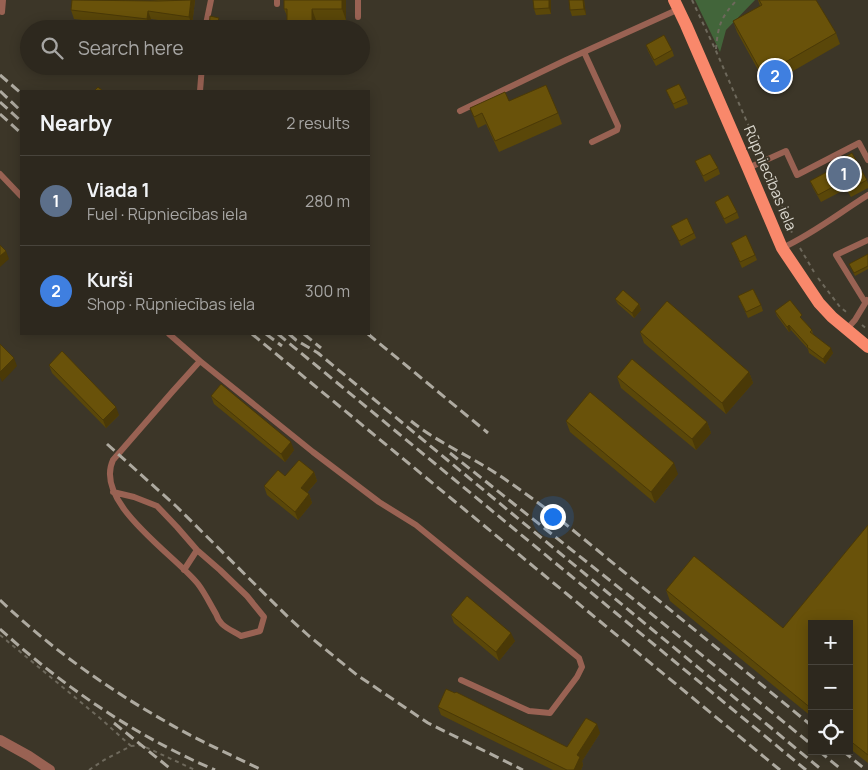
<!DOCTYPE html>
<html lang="en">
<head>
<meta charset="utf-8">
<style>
  body { margin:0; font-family:Manrope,sans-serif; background:#39342b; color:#f1f3f6 }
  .controls { position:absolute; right:15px; bottom:15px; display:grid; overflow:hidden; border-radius:0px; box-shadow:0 2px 12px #0003 }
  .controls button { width:45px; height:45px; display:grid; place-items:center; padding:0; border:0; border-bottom:1px solid #48443c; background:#2d281e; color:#f1f3f6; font:25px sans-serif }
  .you { position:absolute; left:552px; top:516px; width:18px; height:18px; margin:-12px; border:4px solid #fff; border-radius:50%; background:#1a73e8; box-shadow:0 0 0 8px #1a73e833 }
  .badge { display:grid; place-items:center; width:32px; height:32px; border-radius:50%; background:#8abfa5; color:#fff; font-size:16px; font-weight:700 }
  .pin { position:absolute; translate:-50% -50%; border:2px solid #fff; box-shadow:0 1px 5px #0006 }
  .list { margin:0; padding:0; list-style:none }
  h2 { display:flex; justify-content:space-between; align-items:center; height:65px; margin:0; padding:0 20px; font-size:21px }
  h2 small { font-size:16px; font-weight:400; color:#a7a6a4 }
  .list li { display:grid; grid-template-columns:32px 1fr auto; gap:15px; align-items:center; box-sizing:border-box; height:90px; padding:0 20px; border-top:1px solid #48443c }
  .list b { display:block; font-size:19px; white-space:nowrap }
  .list p { margin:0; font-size:16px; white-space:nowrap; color:#a7a6a4 }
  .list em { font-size:16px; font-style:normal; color:#a7a6a4 }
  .icon { flex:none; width:28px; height:28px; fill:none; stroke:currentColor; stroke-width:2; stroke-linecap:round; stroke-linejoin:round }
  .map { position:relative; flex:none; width:868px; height:770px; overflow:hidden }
  .search { position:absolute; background:#2d281e; box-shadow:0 2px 12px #0003; left:20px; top:20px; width:350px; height:55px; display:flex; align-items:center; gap:12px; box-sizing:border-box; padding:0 18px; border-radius:28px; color:#a7a6a4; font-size:19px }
  .panel { position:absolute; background:#2d281e; box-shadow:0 2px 12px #0003; left:20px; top:90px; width:350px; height:245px; border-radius:0px }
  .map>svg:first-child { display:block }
  .green { fill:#42653a }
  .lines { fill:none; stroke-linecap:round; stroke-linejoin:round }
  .path { stroke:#6e695c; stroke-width:2; stroke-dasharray:4 4; stroke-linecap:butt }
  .lane { stroke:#996253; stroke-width:6 }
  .street { stroke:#996253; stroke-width:10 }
  .primary { stroke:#f9886b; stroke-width:12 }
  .rail { stroke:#aeaaa0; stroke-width:3; stroke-dasharray:10 5; stroke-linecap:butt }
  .wall { fill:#5a4709 }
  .shaded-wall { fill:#4a3907 }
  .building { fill:#69520a; stroke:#4a3907 }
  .labels { text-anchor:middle; stroke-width:4; stroke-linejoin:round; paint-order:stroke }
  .street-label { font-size:15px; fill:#dbd8cf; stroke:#3c3628 }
</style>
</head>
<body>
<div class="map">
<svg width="868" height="770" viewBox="0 0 868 770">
  <rect width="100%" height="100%" fill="#3c3628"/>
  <!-- green -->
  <path class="green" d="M695 0H755L726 30 720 52Z"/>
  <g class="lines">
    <!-- path -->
    <path class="path" d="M692 0 716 51 761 154
      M716 49C718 25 721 17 737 0
      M768 169 792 233
      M800 248 814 272
      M818 278 840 307 849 314
      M862 325 868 330
      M0 635 101 719 131 746
      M89 770 104 760 131 746 141 745 195 770"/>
    <!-- lane -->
    <path class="lane" d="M277 4V0
      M2 12 3 0
      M358 17V0
      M205 29 211 0
      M584 52 618 126 617 130 592 142
      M200 91 202 66
      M460 111 566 60 679 9
      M748 168 786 151 797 175 859 143 868 160
      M0 174 21 196
      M782 248C813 234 839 213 868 195
      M865 302 836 255 868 240
      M846 330 855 320 867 300
      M169 334 200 361 313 452 379 502 416 525 579 658 582 667 577 677 550 713 529 711 461 680
      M113 492 134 497 157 506 177 527 197 550 220 570 247 596 264 617 260 631 241 636C235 632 227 629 222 624 219 621 217 617 216 614 210 604 205 593 198 584 175 555 93 503 113 460L173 391 200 361
      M184 570 197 550"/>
    <!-- street -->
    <path class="street" d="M0 740 29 756 50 770"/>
    <!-- primary -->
    <path class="primary" d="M674 0 686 25 748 168 782 248 819 303 832 317 868 347"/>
    <!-- rail -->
    <path class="rail" d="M0 75 21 93
      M0 91 21 111
      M0 102 21 121
      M0 114 21 133
      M252 334 780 770
      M266 334 282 346
      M278 334 806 770
      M289 334 296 340 318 353 822 770
      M304 334 321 348
      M368 334 488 433
      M411 421C433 439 461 452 486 467 509 481 530 497 552 513L812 726
      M107 444 177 507 288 617 309 636 357 675 428 723 523 770
      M450 453 632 598 812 745
      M0 600C49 647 105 687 163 720 195 739 229 754 262 770
      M0 629C64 687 135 736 215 770
      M114 723 172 770
      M819 751 842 770
      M843 751 866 770"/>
  </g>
  <!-- wall -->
  <path class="wall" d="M158 0H195L192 25 151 19 150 28 74 19 71 10Z
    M346 0V20H316V29H288L287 24V16L284 9Z
    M551 0V14L536 15 534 9Z
    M569 0H584L586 15 572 16 570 10Z
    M758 0H816L836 33 840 44 767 86 737 32 733 21 760 6Z
    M646 45 672 50 674 56 656 66 648 51Z
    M666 90 686 98 688 104 675 109Z
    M509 101 558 113 562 124 499 152 486 124 478 128 470 108Z
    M695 161 718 168 720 174 705 182Z
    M834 163 867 180 868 184V188L851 197 846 189 821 202 813 188 810 181 835 168Z
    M715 202 737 212 739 218 726 224 717 207Z
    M671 226 694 233 696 238 681 246Z
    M731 243 755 255 757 260 742 268Z
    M868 254V269L855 276 849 264Z
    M738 296 761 305 763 311 748 318Z
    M615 299 639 304 641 310 634 318 618 304Z
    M775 311 804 321 812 330 813 334 833 353 825 364 809 353 808 349 791 330 789 332 777 316Z
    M640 332 749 372 753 383 726 414 644 343Z
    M49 365 119 415 106 428 52 373Z
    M617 377 707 422 711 433 696 450 621 388Z
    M211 396 294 450 285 462 214 404Z
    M566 421 678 474 655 503 570 432Z
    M314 472 317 481 307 493 309 494 312 503 298 520 267 495 264 486 285 476Z
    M868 525V763L849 748V624H812V717L670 601 666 590 783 628Z
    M451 615 515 641 499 661 454 623Z
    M438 707 567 747 600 733 582 761 583 765 581 770H553L441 715Z"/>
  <!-- shaded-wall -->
  <path class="shaded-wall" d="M191 0H195L192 25 189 17Z
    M342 0H346V20L342 9Z
    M549 0H551V14L549 8Z
    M583 0H584L586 15 584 9Z
    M312 9 316 20V29H314L312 24Z
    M148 11 151 19 150 28 147 19Z
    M6 251 9 259 0 267V256Z
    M639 304 641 310 634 318 632 313Z
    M789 325 791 330 789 332 787 327Z
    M831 348 833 353 825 364 823 359Z
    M14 358 17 366 2 382 0 377V372Z
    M749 372 753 383 726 414 722 403Z
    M116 407 119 415 106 428 103 420Z
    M707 422 711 433 696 450 692 439Z
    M291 442 294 450 285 462 281 454Z
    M674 463 678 474 655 503 651 492Z
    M314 472 317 481 304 496 301 488Z
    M309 494 312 503 298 520 295 512Z
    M511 633 515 641 499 661 496 652Z
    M597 724 600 733 582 761 583 765 581 770H574L577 755Z"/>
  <!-- building -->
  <path class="building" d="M72 0 158 1 191 0 189 17 148 11 147 19 71 10Z
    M284 0H342V9H312V24H287V9H284Z
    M533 0H549V8L534 9Z
    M569 0H583L584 9 570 10Z
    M759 0H816L836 33 763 75 733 21 762 5Z
    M210 16 219 18 218 21 233 24 232 29H209Z
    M664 35 672 50 654 60 646 45Z
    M679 84 686 98 673 104 666 90Z
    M546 85 558 113 495 141 482 113 474 117 470 108 505 92 509 101Z
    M98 87 103 91H94Z
    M852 153 867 180 848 190 844 181 818 195 810 181 836 167 834 163Z
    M710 154 718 168 703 176 695 161Z
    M728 195 737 212 724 219 715 202Z
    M687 218 694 233 679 241 671 226Z
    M746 235 755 255 740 262 731 243Z
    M0 245 6 251 0 256Z
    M868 254V266L854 273 849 264Z
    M753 289 761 305 746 312 738 296Z
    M623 290 639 304 632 313 615 299Z
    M790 300 802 315 800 317 812 330 810 332 831 348 823 359 807 347 808 346 789 325 787 327 775 311Z
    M667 301 749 372 722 403 640 332Z
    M0 344 14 358 0 372Z
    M62 351 116 407 103 420 49 365Z
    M632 359 707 422 692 439 617 377Z
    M221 384 291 442 281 454 211 396Z
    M590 392 674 463 651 492 566 421Z
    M299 460 314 472 301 488 309 494 295 512 264 486 278 470 285 476Z
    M868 525V755L849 740V624H812V709L666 590 694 556 783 628Z
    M467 596 511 633 496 652 451 615Z
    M446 689 455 693 456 692 567 747 586 718 597 724 577 755 580 757 574 770H567L438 707Z"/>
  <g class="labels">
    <!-- street labels -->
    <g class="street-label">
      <text transform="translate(770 178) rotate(67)" y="5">Rūpniecības iela</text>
    </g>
  </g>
</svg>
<div class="controls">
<button>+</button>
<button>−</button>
<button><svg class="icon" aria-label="locate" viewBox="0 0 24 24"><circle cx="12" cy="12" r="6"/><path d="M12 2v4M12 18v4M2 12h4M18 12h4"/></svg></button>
</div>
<div class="you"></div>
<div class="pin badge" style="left:844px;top:174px;background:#5c6f8a">1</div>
<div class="pin badge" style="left:775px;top:76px;background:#3f7fe0">2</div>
<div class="search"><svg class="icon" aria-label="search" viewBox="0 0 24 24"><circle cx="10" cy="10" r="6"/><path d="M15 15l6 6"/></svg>Search here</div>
<section class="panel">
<h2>Nearby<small>2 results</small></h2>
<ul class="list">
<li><span class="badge" style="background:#5c6f8a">1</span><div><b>Viada 1</b><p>Fuel · Rūpniecības iela</p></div><em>280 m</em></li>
<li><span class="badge" style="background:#3f7fe0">2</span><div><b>Kurši</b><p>Shop · Rūpniecības iela</p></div><em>300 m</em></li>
</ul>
</section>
</div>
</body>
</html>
